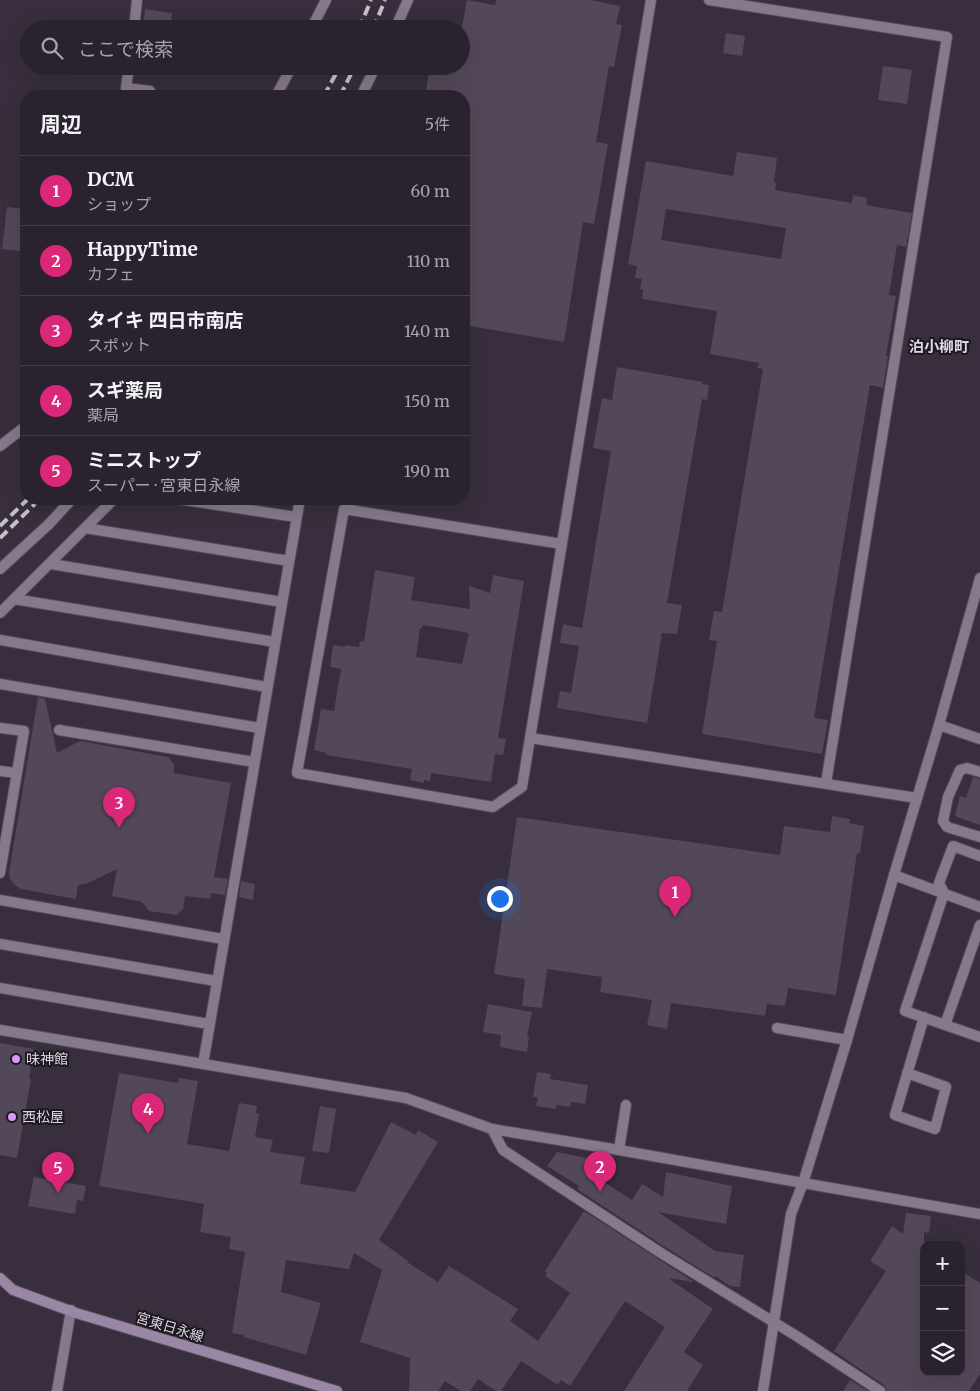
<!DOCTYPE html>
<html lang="ja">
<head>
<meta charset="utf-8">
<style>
  body { margin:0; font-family:Merriweather,"Noto Sans JP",serif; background:#362f3a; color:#f1f3f6 }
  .controls { position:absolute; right:15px; bottom:15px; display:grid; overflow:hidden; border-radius:10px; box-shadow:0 5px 20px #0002 }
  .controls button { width:45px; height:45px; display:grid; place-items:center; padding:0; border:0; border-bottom:1px solid #463f4a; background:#2a222e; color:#f1f3f6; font:25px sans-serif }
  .you { position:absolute; left:499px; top:898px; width:18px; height:18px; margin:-12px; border:4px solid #fff; border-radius:50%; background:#1a73e8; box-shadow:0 0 0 8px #1a73e833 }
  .badge { display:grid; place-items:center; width:32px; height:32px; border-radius:50%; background:#db2777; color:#fff; font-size:16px; font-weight:700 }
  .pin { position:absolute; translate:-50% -41px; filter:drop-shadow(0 1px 2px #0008) }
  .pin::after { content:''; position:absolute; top:26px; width:18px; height:15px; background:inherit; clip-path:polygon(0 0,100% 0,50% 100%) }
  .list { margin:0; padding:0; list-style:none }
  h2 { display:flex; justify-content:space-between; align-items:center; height:65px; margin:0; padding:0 20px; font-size:21px }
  h2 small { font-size:16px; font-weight:400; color:#a5a4aa }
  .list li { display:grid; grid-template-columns:32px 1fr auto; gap:15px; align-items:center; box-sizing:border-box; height:70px; padding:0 20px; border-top:1px solid #463f4a }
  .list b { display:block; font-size:19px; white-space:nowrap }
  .list p { margin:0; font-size:16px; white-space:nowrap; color:#a5a4aa }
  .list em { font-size:16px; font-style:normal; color:#a5a4aa }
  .icon { flex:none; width:28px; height:28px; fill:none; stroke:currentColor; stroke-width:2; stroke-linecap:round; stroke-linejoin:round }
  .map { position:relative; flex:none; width:980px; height:1391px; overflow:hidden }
  .search { position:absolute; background:#2a222e; box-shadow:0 5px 20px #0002; left:20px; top:20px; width:450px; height:55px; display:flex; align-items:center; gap:12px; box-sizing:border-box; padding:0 18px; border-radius:28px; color:#a5a4aa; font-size:19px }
  .panel { position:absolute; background:#2a222e; box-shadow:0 5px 20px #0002; left:20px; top:90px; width:450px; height:415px; border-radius:20px }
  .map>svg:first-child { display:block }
  .building { fill:#534859; fill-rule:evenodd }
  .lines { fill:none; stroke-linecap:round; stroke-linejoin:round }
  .service-casing { stroke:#544b59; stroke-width:12 }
  .minor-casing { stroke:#544b59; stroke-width:12 }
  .tertiary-casing { stroke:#544b59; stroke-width:12 }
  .secondary-casing { stroke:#544b59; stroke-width:12 }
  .service { stroke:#85798c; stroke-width:10 }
  .minor { stroke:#85798c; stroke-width:10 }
  .tertiary { stroke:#85798c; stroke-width:10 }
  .secondary { stroke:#9a86a5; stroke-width:10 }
  .rail { stroke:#c6bfca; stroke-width:4; stroke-dasharray:10 5; stroke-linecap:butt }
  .poi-dot { fill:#d99af7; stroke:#1d181f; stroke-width:2 }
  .labels { text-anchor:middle; stroke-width:4; stroke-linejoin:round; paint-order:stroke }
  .poi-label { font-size:14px; fill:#dcd5e0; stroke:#1d181f; text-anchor:start }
  .street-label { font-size:14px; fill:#dcd5e0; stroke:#1d181f }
  .neighbourhood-label { font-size:15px; font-weight:bold; fill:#dcd5e0; stroke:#1d181f }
</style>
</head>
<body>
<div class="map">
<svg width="980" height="1391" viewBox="0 0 980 1391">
  <rect width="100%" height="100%" fill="#382e3d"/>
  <!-- building -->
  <path class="building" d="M467 0 495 5 496 0H590L620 6 616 24 622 25 614 67 609 66 596 142 608 144 594 224 583 222 564 342 464 325V96H425L430 66H461V33Z
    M145 9 172 13 170 29H143Z
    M726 33 745 36 742 56 723 53Z
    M883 66 912 70 907 104 878 100Z
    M737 152 777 158 774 182 776 183 775 190 852 203 853 195 867 198 866 205 912 213 906 247 897 245 889 295 896 296 886 356H888L883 388 870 385 814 718 828 720 822 754 702 734 717 641 709 640 714 611 722 612 763 369 757 368 759 363 710 354 717 311 642 299 643 289H640L642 279 635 278 637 266 628 264 646 161 733 176ZM666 209 786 228 781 259 661 240Z
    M7 207 26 209V252L2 249Z
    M617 367 703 382 702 384 709 385 707 400 702 399 667 603 682 605 677 634 662 633 647 723 557 708 560 691 571 693 579 646 560 643 563 624 582 628 611 451 593 448 602 398 612 400Z
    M375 570 415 577 411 600 470 609 469 586 490 593 493 575 524 581 498 738 506 739 503 755 495 754 491 782 431 773 430 781 424 780V783L410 780 412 769 327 755V753L314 750 321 709 334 711 341 669 330 667 333 645 345 647V645L359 647 360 641 364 642ZM423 625 469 633 462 664 416 657 420 628H422Z
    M38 697 45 699 57 753 80 741 168 757 174 764V773L231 783 214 877 228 879 225 895 211 893 210 899 185 896 183 909 177 915 149 911 142 902 112 896 117 869 88 883 78 885 76 899 21 889 15 885 10 879 9 873Z
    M973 777 980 779V825L957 817 955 815 960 796 966 798Z
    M832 816 850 819 849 823 864 826 860 853H857L836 995 788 988 785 1006 767 1004 765 1016 671 1003 667 1029 647 1025 652 1000 600 992 602 977 547 969 542 1008 522 1006 525 979 494 974 517 817 780 855 784 826 830 832Z
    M241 881 255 884 253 900 239 897Z
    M488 1004 532 1012 527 1036 529 1037 527 1052 500 1047 501 1035 483 1032Z
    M0 1043 34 1049 29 1079H31L17 1158 0 1155Z
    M537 1072 551 1074 550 1079 588 1085 585 1104 571 1102 570 1107 556 1105V1109L536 1106 538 1097H533Z
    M119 1073 178 1083 179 1078 198 1081 187 1144 229 1151 239 1103 257 1106 256 1113 259 1114 255 1137 273 1140 270 1152 305 1157 300 1184 355 1192 391 1122 416 1135 418 1130 438 1142 379 1240 408 1261 407 1262 438 1282 449 1266 518 1309 510 1321 538 1341 570 1293 545 1276 547 1273 545 1271 584 1211 694 1282 668 1278 713 1309 684 1352 703 1365 687 1391H624L665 1327 625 1301 570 1386 561 1380 558 1385 521 1361 501 1391H496L478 1379 470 1391H461L445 1381 438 1391H409L410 1358 360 1342 382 1270 354 1253 349 1269 286 1260 281 1292 321 1303 306 1355 244 1337V1335L232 1333 245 1252 229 1249 231 1237 200 1232 204 1204 99 1186Z
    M320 1106 336 1109 329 1153 312 1151Z
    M557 1152 592 1159 585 1170 632 1200 642 1184 663 1197 666 1172 732 1186 726 1224 658 1212 715 1251 744 1255 740 1287 730 1286 716 1276 715 1278 665 1247 577 1189 579 1186 547 1166Z
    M34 1177 86 1186 83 1201 77 1200 75 1214 28 1206Z
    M906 1213 931 1216 929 1233 924 1232V1372H961V1271L980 1283V1374L969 1391H887L884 1385 834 1351 886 1271 870 1261 892 1226 903 1234Z
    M850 1380 868 1391H843Z"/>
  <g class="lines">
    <!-- service casing -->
    <g class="service-casing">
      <path id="service" d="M709 0 947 37 826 783
        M134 29 137 0
        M129 66 126 88 150 91
        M178 499 296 517
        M85 528 289 561
        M562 544 344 509 297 773 493 807 522 787 651 0
        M51 564 282 602
        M14 599 275 642
        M0 613 114 499
        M0 640 267 687
        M0 684 260 728
        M939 725 980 739
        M0 728 24 731 0 873
        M59 730 254 762
        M530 738 917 798
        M0 771 17 773
        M980 772 967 768 960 770 948 797 943 821 947 827 980 837
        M980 856 953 846 939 883 944 893 905 1011 980 1037
        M894 875 980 907
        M0 900 223 939
        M0 944 216 981
        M0 988 209 1024
        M945 1025 980 925
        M777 1028 847 1040
        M203 1064 300 499
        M907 1073 946 1087 935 1129 895 1115 924 1017
        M619 1150 626 1105"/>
    </g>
    <!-- minor casing -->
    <g class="minor-casing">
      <path id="minor" d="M311 29 326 0
        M395 29 408 0
        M276 96 292 66
        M361 96 376 66
        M0 446 26 426
        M0 569 49 524 72 499
        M492 1129 503 1150 661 1253 798 1337 880 1391
        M803 1183 980 1214
        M57 1391 71 1310"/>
    </g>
    <!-- tertiary casing -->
    <g class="tertiary-casing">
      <path id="tertiary" d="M0 1030 406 1098 492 1129 619 1150 803 1183
        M763 1391 791 1214 803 1183 847 1040 894 875 939 725 980 578"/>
    </g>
    <!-- secondary casing -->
    <g class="secondary-casing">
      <path id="secondary" d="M0 1278 13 1290 76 1313 337 1391"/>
    </g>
    <!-- service -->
    <use href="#service" class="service"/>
    <!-- minor -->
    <use href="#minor" class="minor"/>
    <!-- tertiary -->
    <use href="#tertiary" class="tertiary"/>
    <!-- secondary -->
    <use href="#secondary" class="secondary"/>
    <!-- rail -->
    <path class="rail" d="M359 29 371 0
      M373 29 385 0
      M324 96 340 66
      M340 96 355 66
      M0 526 28 499
      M0 538 40 499"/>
  </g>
  <!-- markers -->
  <g class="poi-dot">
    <circle cx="16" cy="1059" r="5"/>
    <circle cx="12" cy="1117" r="5"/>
  </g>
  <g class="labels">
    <!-- poi labels -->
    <g class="poi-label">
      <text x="26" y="1064">味神館</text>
      <text x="22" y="1122">西松屋</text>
    </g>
    <!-- street labels -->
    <g class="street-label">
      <text transform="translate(170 1327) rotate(17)" y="5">宮東日永線</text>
    </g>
    <!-- neighbourhood labels -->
    <g class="neighbourhood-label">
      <text x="939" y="352">泊小柳町</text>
    </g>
  </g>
</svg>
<div class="controls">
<button>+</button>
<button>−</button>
<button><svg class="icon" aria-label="layers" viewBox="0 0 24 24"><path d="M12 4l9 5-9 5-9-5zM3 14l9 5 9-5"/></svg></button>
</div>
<div class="you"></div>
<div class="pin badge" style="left:675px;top:917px">1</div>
<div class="pin badge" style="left:600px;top:1192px">2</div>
<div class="pin badge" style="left:119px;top:828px">3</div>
<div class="pin badge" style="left:148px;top:1134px">4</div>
<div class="pin badge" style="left:58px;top:1193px">5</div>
<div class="search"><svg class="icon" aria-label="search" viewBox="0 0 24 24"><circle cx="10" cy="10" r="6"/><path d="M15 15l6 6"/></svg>ここで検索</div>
<section class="panel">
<h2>周辺<small>5件</small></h2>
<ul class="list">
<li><span class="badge">1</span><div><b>DCM</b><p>ショップ</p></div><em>60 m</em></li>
<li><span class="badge">2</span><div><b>HappyTime</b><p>カフェ</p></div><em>110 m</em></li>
<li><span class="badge">3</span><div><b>タイキ 四日市南店</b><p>スポット</p></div><em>140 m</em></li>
<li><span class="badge">4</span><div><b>スギ薬局</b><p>薬局</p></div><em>150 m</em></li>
<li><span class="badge">5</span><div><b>ミニストップ</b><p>スーパー · 宮東日永線</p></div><em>190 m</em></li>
</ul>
</section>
</div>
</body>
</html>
